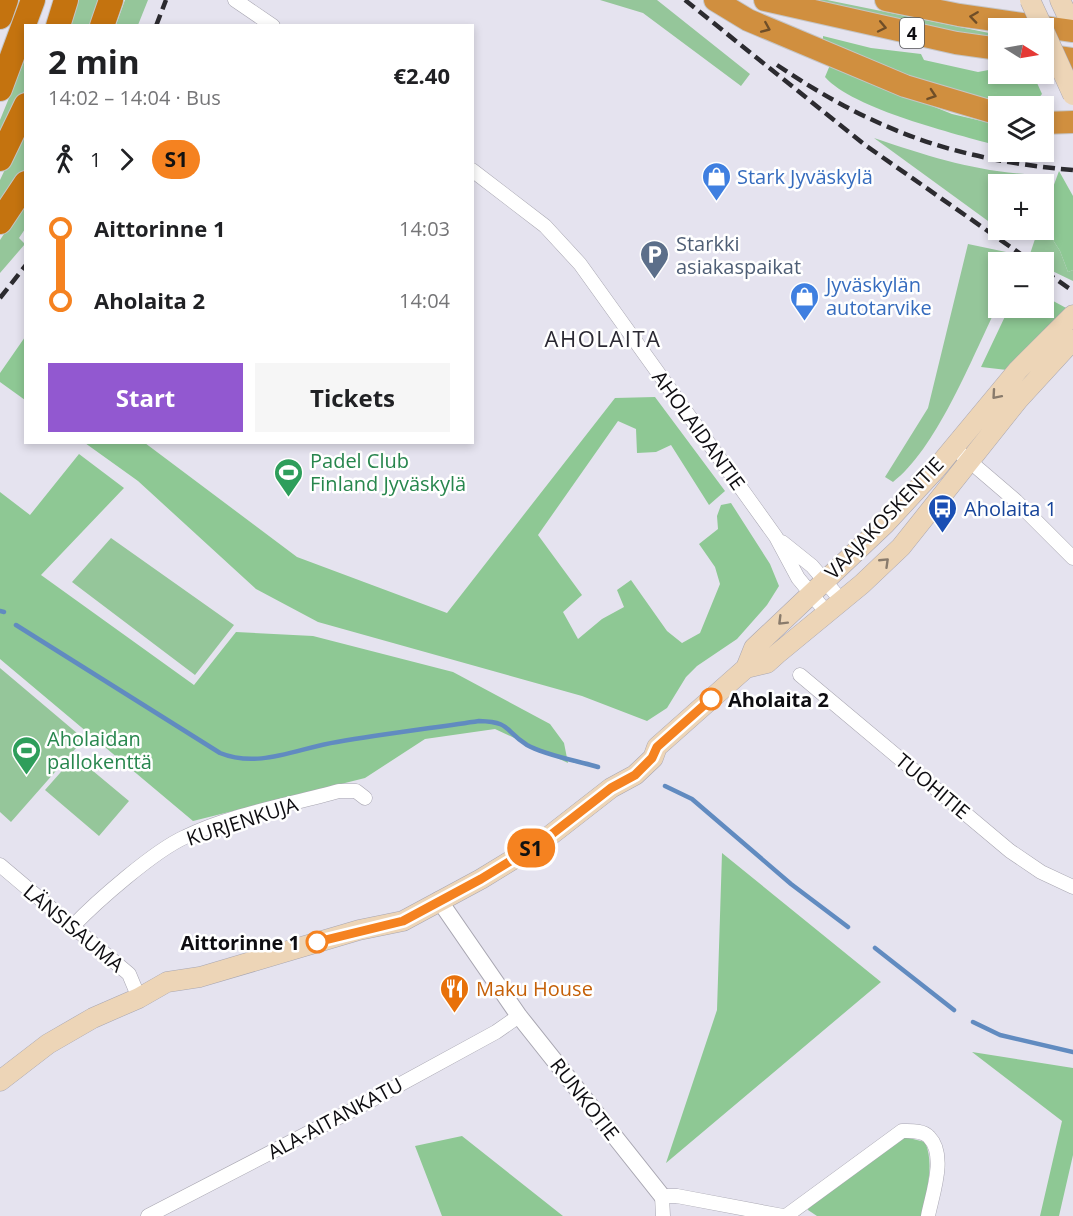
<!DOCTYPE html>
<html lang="en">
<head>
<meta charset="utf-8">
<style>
  body { margin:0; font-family:"Open Sans",sans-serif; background:#f6f6f6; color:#202124; height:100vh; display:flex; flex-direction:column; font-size:22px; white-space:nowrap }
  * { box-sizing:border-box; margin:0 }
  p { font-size:20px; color:#757577 }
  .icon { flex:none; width:33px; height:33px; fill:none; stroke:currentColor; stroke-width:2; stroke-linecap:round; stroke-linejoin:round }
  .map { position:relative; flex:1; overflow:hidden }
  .panel { position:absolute; left:24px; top:24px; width:450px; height:420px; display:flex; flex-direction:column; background:#fff; border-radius:0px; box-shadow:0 3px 9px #0003 }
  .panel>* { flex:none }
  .badge { padding:0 12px; border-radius:20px; font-size:21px; line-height:39px }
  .needle { width:39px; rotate:101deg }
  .buttons { position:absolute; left:988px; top:18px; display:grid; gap:12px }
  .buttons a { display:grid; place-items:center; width:66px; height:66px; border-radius:0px; background:#fff; box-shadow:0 3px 9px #0003; font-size:30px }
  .map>.badge { position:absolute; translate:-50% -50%; box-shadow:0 0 0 3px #fff }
  .legs { display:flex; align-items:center; gap:9px; height:66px; padding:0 24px; font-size:20px }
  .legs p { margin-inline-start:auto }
  .overview { display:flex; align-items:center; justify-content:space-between; height:102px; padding:0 24px }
  h1 { font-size:33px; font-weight:700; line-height:45px }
  .cta { display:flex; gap:12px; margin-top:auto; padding:12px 24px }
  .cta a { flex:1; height:69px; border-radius:0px; background:#9258d0; color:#fff; font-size:24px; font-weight:700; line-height:69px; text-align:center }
  .cta a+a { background:#f6f6f6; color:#202124 }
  ul { padding:0 24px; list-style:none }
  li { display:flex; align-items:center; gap:21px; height:72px; font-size:22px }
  li i { display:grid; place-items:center; width:9px; height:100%; margin:0 8px; background:currentColor }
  li i::after { content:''; width:15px; height:15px; margin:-8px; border:4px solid; border-radius:50%; background:#fff }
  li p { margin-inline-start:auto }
  li:first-child i { background:linear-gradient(#0000 50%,currentColor 0) }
  li:last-child i { background:linear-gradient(currentColor 50%,#0000 0) }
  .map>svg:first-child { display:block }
  .green { fill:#95c69a }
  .forest { fill:#8ec894 }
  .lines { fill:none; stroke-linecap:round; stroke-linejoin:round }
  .stream { stroke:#618bc0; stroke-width:4.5 }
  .minor-casing { stroke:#a8a6b1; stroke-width:15 }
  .tertiary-casing { stroke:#a8a6b1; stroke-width:18 }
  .secondary-casing { stroke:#a8a6b1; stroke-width:21 }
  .trunk-casing { stroke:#c5c5c6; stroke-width:24 }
  .motorway-casing { stroke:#c5c5c6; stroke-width:26 }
  .minor { stroke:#fff; stroke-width:14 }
  .tertiary { stroke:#fff; stroke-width:16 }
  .secondary { stroke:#edd5b7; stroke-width:20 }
  .trunk { stroke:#d08f3f; stroke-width:22 }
  .motorway { stroke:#c4730f; stroke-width:24 }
  .rail { stroke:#2c2b30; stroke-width:4.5; stroke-dasharray:12 6; stroke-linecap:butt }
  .secondary-bridge-casing { stroke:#a8a6b1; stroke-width:21; stroke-linecap:butt }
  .secondary-bridge { stroke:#edd5b7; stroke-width:20 }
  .oneway { stroke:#6f4e28 }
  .oneway2 { stroke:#897b6c }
  .line-1-casing { stroke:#fff; stroke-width:14 }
  .line-1 { stroke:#f58220; stroke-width:9 }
  .stop-1-dot { fill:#fff; stroke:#f58220; stroke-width:3 }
  .labels { text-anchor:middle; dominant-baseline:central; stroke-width:5; stroke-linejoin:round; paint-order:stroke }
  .shield { fill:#fff; stroke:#565658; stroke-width:1.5 }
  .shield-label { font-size:18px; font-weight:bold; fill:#0e0d11 }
  .shop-label { font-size:20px; fill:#366cbe; stroke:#fff; text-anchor:start }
  .service-label { font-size:20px; fill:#4e5e75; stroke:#fff; text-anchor:start }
  .street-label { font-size:20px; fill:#0e0d11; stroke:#fff }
  .leisure-label { font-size:20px; fill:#27864d; stroke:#fff; text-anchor:start }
  .transit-label { font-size:20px; fill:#164399; stroke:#fff; text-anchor:start }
  .stop-label { font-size:20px; font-weight:bold; fill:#0e0d11; stroke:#fff; text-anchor:start }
  .food-label { font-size:20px; fill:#c56008; stroke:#fff; text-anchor:start }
  .quarter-label { font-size:22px; letter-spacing:1.5px; fill:#2b2933; stroke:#fff }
</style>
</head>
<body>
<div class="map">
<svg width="1073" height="1216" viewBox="0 0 1073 1216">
  <rect width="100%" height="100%" fill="#e5e3ef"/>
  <path class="green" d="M 74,0 L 103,0 L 94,25 L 66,26 Z
    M 125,0 L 148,0 L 138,25 L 116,25 Z
    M 600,0 L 657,0 L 750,74 L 741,86 L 643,13 Z
    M 801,0 L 827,0 L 999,35 L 999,40 Z
    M 25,59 L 25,89 L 0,146 L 0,120 Z
    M 25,127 L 25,169 L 0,209 L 0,180 Z
    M 874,138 C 934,158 976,172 1040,175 L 1037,184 L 999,184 L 999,229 Z
    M 25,202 L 25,229 L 19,238 L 25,244 L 0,273 L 0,240 Z
    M 1044,226 L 1060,251 L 1068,272 L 1073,270 L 1073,281 L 1044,267 L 1044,262 L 1028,260 L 1038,230 L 1044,230 Z
    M 968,244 L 1020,255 L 1016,262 L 999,262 L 999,302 L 993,315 C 970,363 935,450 893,482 L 885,477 L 928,408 Z
    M 111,538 L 234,625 L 195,675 L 72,582 Z
    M 0,668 L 84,739 L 11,822 L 0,812 Z
    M 75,756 L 129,801 L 99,836 L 45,790 Z"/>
  <path class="forest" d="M 823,36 L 871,48 L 921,54 L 924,60 L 978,72 L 999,68 L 999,74 L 1033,74 L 1042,94 L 1032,106 C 966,106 885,66 823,41 Z
    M 830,65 L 952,114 L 999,125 L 999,146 C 956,134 853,109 825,77 Z
    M 1059,171 L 1073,196 L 1073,270 L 1068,272 L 1060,251 L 1044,226 L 1044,212 Z
    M 1044,296 L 1068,309 L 1007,370 L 981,367 L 1009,308 L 1044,308 Z
    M 25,337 L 25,400 L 0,382 L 0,373 Z
    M 655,397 L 725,491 L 709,505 L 671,445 L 656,452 L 637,453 L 636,429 L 618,421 L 538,535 L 582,595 L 563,612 L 578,639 L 602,619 L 624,607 L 617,590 L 631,580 L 667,631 L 682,643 L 700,633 L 720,584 L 715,567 L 699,544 L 718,529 L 717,516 L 721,505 L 731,503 L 770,564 L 779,586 L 767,605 L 737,639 L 697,666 L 686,677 L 667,708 L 647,721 L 582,696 L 318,622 L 256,589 L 138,481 L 85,443 L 145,443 L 297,557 L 447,613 L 615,398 Z
    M 79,454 L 124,488 L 41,575 L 194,685 L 236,632 L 313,636 L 453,672 L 550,724 L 564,743 L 568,763 L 495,729 L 425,739 L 365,778 L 193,821 L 0,659 L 0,492 L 30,515 Z
    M 722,853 L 881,982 L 666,1163 L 717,1010 Z
    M 972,1052 L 1073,1068 L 1073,1155 L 1059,1216 L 1040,1216 L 1062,1121 Z
    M 462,1136 L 563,1216 L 442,1216 L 415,1146 Z
    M 905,1137 L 925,1142 C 935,1165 926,1192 922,1216 L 817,1216 L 808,1210 L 809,1204 Z"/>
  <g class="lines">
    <path class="stream" d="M 0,611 L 4,612
      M 16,625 L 220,753 C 259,769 298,748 337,742 C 384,734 432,728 479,721 C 512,722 503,730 527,745 C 544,755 578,761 598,767
      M 665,786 L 692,799 L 791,884 L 848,927
      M 875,948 L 954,1010
      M 973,1022 L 1000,1035 L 1073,1052"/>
    <defs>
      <path id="minor" d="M 235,0 L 273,26
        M 472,170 L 545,226 L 580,264 L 776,537 L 798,578 L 827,613
        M 953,447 L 1016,501 L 1073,558
        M 782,542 L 812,566 L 841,600
        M 800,675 L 1010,851 L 1041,872 L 1073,887
        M 0,865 L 129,974 L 139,998
        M 73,926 C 97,901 154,851 185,837 C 232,814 289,805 339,791 L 356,791 L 365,798
        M 148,1216 L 366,1103 L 496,1032 L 519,1016
        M 663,1216 L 662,1196 L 677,1196 L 783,1216
        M 786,1216 L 902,1131 C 910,1131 923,1130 929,1137 C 947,1155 932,1195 928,1216"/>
      <path id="tertiary" d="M 439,900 L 519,1016 L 662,1196"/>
      <path id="secondary" d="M 1060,0 L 1073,28
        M 746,668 L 754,648 L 885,524 L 935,470 L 1018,370 L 1073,315
        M 0,1081 L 48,1044 L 93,1018 L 139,998 L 167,982 L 200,977 L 359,930 L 403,921 L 481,879 L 543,841 L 611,788 L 635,775 L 653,758 L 657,747 L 746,668 L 767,663 L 777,654 L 862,584 L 901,547 L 1018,400 L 1073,340"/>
      <path id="trunk" d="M 715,0 L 748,20 L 905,86 L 999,114
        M 765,0 L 956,43 L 999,49
        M 886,0 L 959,15 L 1073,31
        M 1044,55 L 1073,59
        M 1044,123 L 1073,122"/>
      <path id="motorway" d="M 0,17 L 6,0
        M 58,26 L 66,0
        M 102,26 L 111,0
        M 0,89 L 33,0
        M 0,159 L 26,105
        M 0,222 L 26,183"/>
    </defs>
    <use href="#minor" class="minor-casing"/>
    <use href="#tertiary" class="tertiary-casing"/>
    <use href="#secondary" class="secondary-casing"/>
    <use href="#trunk" class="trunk-casing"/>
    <use href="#motorway" class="motorway-casing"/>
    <use href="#minor" class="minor"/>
    <use href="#tertiary" class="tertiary"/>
    <use href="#secondary" class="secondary"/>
    <use href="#trunk" class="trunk"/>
    <use href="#motorway" class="motorway"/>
    <path class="rail" d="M 685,0 L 865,145 L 1032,262
      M 156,26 L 166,0
      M 777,65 C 875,131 955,160 1073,170
      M 1044,271 L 1073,291
      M 0,298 L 26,265"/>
    <defs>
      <path id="secondary-bridge" d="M 1030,0 L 1043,28
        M 1044,31 L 1073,95"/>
    </defs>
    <use href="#secondary-bridge" class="secondary-bridge-casing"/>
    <use href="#secondary-bridge" class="secondary-bridge"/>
  </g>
  <defs><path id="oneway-chevron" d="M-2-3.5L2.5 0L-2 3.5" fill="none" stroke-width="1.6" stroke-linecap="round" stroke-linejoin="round" transform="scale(1.5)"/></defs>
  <g class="oneway">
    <use href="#oneway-chevron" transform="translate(974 17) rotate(-172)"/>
    <use href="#oneway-chevron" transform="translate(882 27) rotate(12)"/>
    <use href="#oneway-chevron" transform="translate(766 28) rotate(23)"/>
    <use href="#oneway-chevron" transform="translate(932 95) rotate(19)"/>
  </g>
  <g class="oneway2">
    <use href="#oneway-chevron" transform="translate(996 395) rotate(131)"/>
    <use href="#oneway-chevron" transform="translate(885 562) rotate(-44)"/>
    <use href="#oneway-chevron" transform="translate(782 621) rotate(135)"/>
  </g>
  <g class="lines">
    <defs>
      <path id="line-1" d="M 317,942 L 403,921 L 481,879 L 543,841 L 611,788 L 635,775 L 652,758 L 657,747 L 711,699"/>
    </defs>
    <use href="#line-1" class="line-1-casing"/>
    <use href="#line-1" class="line-1"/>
  </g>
  <defs>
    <symbol id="shop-pin" viewBox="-11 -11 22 30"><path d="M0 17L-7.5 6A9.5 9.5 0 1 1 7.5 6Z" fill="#3f7fe0" stroke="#fff"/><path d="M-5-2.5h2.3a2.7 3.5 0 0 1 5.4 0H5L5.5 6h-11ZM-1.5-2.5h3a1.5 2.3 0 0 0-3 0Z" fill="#fff"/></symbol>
    <symbol id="parking-pin" viewBox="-11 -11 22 30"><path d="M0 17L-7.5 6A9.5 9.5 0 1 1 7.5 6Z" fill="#5c6f8a" stroke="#fff"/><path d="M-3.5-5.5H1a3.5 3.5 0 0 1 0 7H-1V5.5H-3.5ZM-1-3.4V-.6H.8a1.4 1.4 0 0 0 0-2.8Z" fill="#fff"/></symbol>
    <symbol id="stadium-pin" viewBox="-11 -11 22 30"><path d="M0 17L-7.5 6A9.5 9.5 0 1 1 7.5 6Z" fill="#2e9e5b" stroke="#fff"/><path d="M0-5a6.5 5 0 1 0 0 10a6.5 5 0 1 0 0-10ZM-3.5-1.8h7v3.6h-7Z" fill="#fff"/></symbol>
    <symbol id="bus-pin" viewBox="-11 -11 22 30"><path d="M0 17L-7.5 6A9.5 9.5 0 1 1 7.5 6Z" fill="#1a4fb4" stroke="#fff"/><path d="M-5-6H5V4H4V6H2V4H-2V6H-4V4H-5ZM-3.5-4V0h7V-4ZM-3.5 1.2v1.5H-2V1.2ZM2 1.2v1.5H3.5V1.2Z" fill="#fff"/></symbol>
    <symbol id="restaurant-pin" viewBox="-11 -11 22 30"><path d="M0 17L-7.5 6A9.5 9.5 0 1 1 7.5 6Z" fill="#e8710a" stroke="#fff"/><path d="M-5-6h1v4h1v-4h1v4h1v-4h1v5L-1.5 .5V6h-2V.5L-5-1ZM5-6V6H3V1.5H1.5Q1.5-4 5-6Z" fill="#fff"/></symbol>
  </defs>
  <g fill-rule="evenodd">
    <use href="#shop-pin" x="700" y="160" width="33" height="45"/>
    <use href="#parking-pin" x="638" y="238" width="33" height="45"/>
    <use href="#shop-pin" x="788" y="280" width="33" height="45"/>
    <use href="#stadium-pin" x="272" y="456" width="33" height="45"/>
    <use href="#bus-pin" x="926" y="492" width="33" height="45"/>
    <use href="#stadium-pin" x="10" y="734" width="33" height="45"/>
    <use href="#restaurant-pin" x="438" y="972" width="33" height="45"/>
  </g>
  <g class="stop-1-dot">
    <circle cx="711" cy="699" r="10"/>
    <circle cx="317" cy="942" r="10"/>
  </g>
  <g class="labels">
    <rect class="shield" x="900" y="18" width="24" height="30" rx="4.5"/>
    <g class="shield-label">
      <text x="912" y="33">4</text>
    </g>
    <g class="shop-label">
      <text x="737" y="176">Stark Jyväskylä</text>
      <text x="826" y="284">Jyväskylän<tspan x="826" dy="23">autotarvike</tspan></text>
    </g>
    <g class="service-label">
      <text x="676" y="243">Starkki<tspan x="676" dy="23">asiakaspaikat</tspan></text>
    </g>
    <g class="street-label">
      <text transform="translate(699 430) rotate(54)">AHOLAIDANTIE</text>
      <text transform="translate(884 518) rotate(-46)">VAAJAKOSKENTIE</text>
      <text transform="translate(933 786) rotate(40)">TUOHITIE</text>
      <text transform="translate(242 821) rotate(-18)">KURJENKUJA</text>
      <text transform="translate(74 928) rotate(40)">LÄNSISAUMA</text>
      <text transform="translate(585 1099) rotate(52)">RUNKOTIE</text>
      <text transform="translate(335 1118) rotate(-28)">ALA-AITANKATU</text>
    </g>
    <g class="leisure-label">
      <text x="310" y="460">Padel Club<tspan x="310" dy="23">Finland Jyväskylä</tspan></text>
      <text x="47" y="738">Aholaidan<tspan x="47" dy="23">pallokenttä</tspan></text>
    </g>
    <g class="transit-label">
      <text x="964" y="508">Aholaita 1</text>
    </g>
    <g class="stop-label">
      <text x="728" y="699">Aholaita 2</text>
      <text x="300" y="942" text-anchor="end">Aittorinne 1</text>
    </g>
    <g class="food-label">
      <text x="476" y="988">Maku House</text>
    </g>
    <g class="quarter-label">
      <text x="603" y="338">AHOLAITA</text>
    </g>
  </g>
</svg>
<div class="buttons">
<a><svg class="needle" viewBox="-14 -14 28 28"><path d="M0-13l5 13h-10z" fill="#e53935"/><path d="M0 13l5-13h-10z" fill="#757577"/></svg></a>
<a><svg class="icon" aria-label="layers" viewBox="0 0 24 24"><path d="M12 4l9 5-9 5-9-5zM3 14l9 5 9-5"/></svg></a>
<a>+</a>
<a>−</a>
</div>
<b class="badge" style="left:531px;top:848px;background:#f58220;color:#111">S1</b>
<section class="panel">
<div class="overview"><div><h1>2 min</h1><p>14:02 – 14:04 · Bus</p></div><b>€2.40</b></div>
<div class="legs"><svg class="icon" aria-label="walk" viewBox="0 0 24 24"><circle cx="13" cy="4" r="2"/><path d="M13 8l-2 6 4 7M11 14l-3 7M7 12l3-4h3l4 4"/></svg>1<svg class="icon" aria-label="forward" viewBox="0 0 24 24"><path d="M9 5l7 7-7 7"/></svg><b class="badge" style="background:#f58220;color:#111">S1</b></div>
<ul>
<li><i style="color:#f58220"></i><b>Aittorinne 1</b><p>14:03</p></li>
<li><i style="color:#f58220"></i><b>Aholaita 2</b><p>14:04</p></li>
</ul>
<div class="cta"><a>Start</a><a>Tickets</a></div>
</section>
</div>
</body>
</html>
